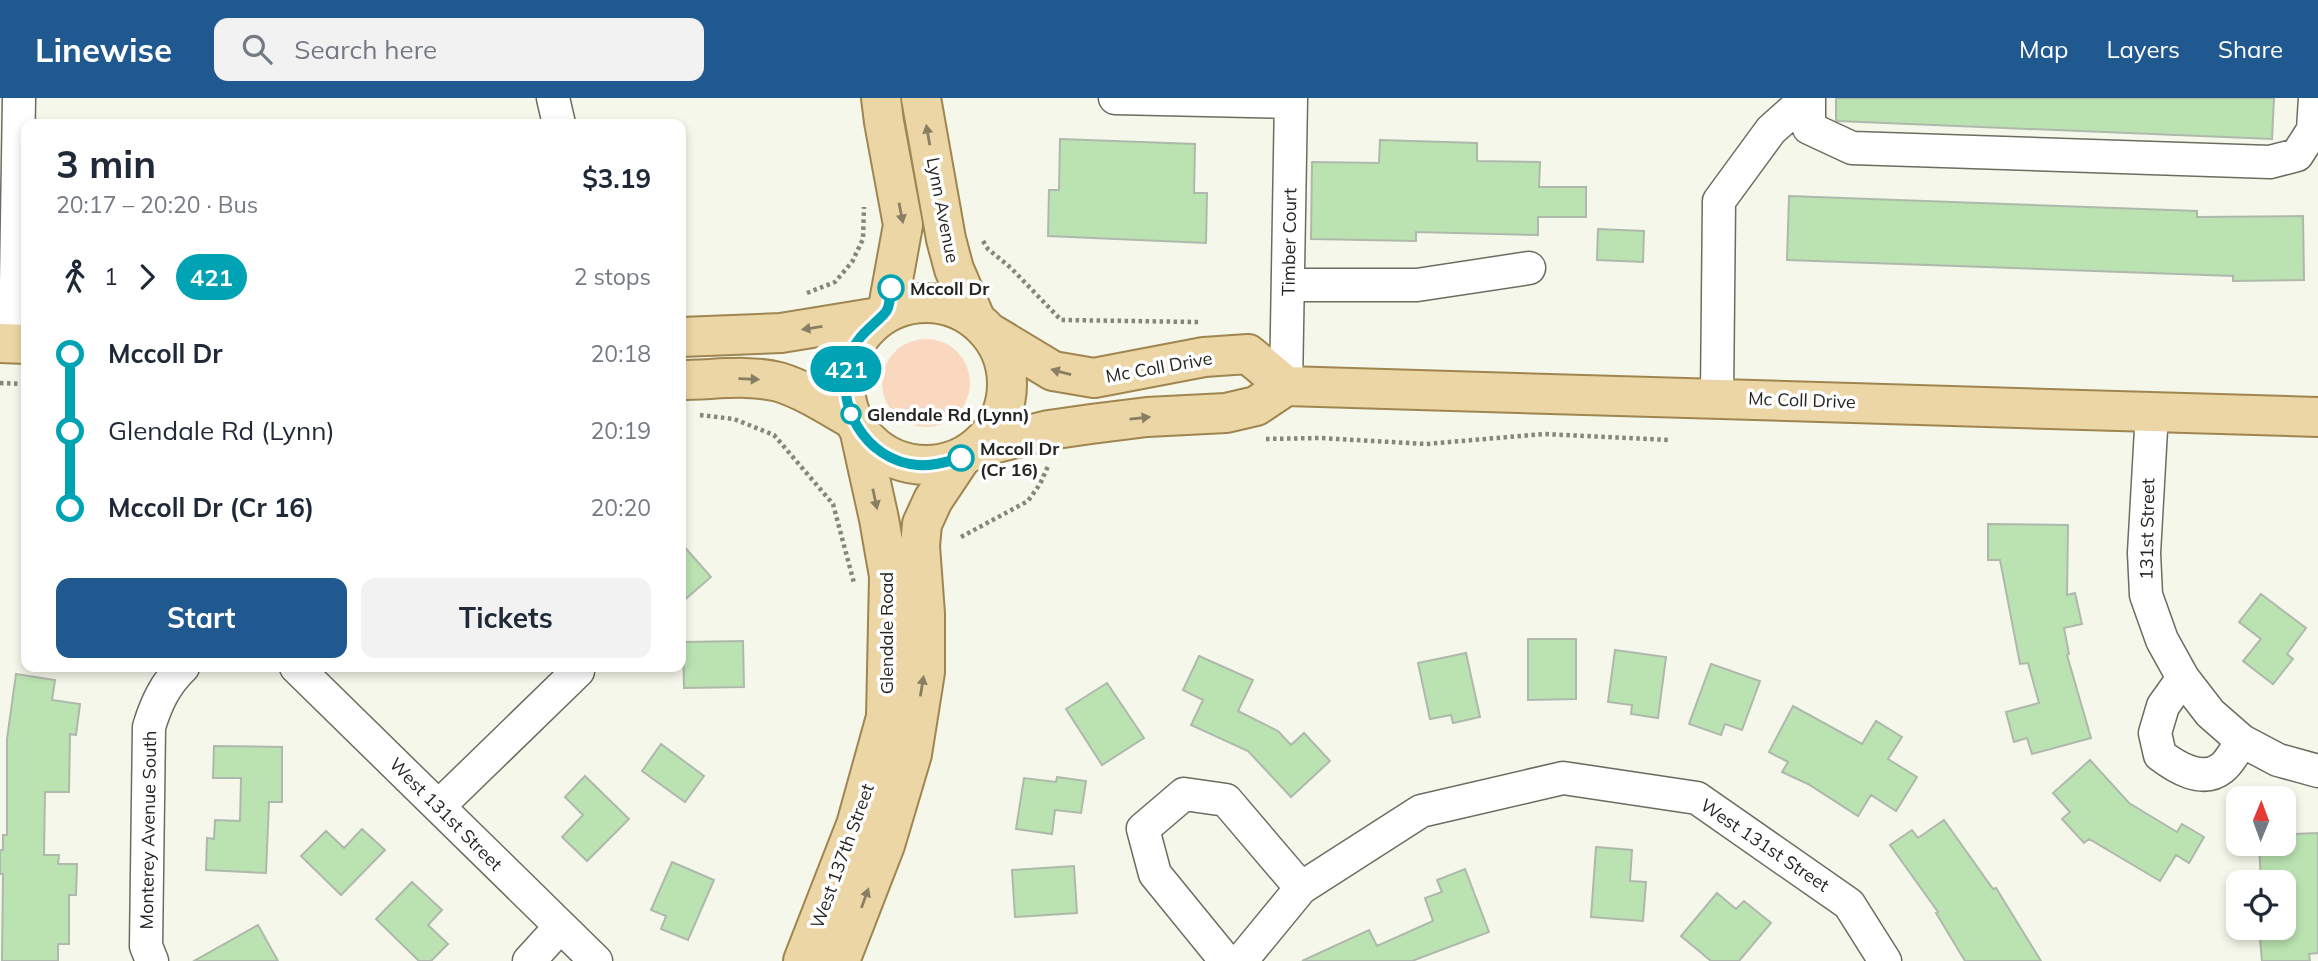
<!DOCTYPE html>
<html lang="en">
<head>
<meta charset="utf-8">
<style>
  body { margin:0; font-family:Mulish,sans-serif; background:#f2f2f3; color:#1f2937; height:100vh; display:flex; flex-direction:column; font-size:26px; white-space:nowrap }
  * { box-sizing:border-box; margin:0 }
  p { font-size:23px; color:#747a83 }
  .icon { flex:none; width:38px; height:38px; fill:none; stroke:currentColor; stroke-width:2; stroke-linecap:round; stroke-linejoin:round }
  .map { position:relative; flex:1; overflow:hidden }
  .details { position:absolute; left:21px; top:21px; width:665px; height:553px; display:flex; flex-direction:column; background:#fff; border-radius:14px; box-shadow:0 4px 10px #0003 }
  .details>* { flex:none }
  .badge { padding:0 14px; border-radius:23px; font-size:24px; line-height:46px }
  .needle { width:46px; rotate:1deg }
  .tools { position:absolute; left:2226px; top:688px; display:grid; gap:14px }
  .tools a { display:grid; place-items:center; width:70px; height:70px; border-radius:14px; background:#fff; box-shadow:0 4px 10px #0003; font-size:35px }
  .map>.badge { position:absolute; translate:-50% -50%; box-shadow:0 0 0 4px #fff }
  .legs { display:flex; align-items:center; gap:10px; height:77px; padding:0 35px; font-size:23px }
  .legs p { margin-inline-start:auto }
  .head { display:flex; align-items:center; justify-content:space-between; height:119px; padding:0 35px }
  h1 { font-size:38px; font-weight:700; line-height:52px }
  .primary-button { display:flex; gap:14px; margin-top:auto; padding:14px 35px }
  .primary-button a { flex:1; height:80px; border-radius:14px; background:#205890; color:#fff; font-size:28px; font-weight:700; line-height:80px; text-align:center }
  .primary-button a+a { background:#f2f2f3; color:#1f2937 }
  ul { padding:0 35px; list-style:none }
  li { display:flex; align-items:center; gap:24px; height:77px; font-size:26px }
  li i { display:grid; place-items:center; width:10px; height:100%; margin:0 9px; background:currentColor }
  li i::after { content:''; width:18px; height:18px; margin:-9px; border:5px solid; border-radius:50%; background:#fff }
  li p { margin-inline-start:auto }
  li:first-child i { background:linear-gradient(#0000 50%,currentColor 0) }
  li:last-child i { background:linear-gradient(currentColor 50%,#0000 0) }
  header { display:flex; align-items:center; gap:42px; box-sizing:border-box; height:98px; padding:0 35px; background:#205890; color:#fff }
  header strong { font-size:33px }
  nav { display:flex; gap:38px; margin-inline-start:auto; font-size:24px }
  .search { width:490px; height:63px; background:#f2f2f3; display:flex; align-items:center; gap:18px; box-sizing:border-box; padding:0 24px; border-radius:14px; color:#747a83; font-size:26px }
  .map>svg:first-child { display:block }
  .green { fill:#fad8c0 }
  .building { fill:#bae3b1; stroke:#afb8ad; stroke-width:2 }
  .lines { fill:none; stroke-linecap:round; stroke-linejoin:round }
  .minor-casing { stroke:#6b6d61; stroke-width:35 }
  .major-casing { stroke:#9f8650; stroke-width:42 }
  .path { stroke:#85867e; stroke-width:4.5; stroke-dasharray:3.5 3.5; stroke-linecap:butt }
  .minor { stroke:#fff; stroke-width:32 }
  .major { stroke:#ecd6a5; stroke-width:38 }
  .oneway { fill:#887e63 }
  .line-1-casing { stroke:#fff; stroke-width:16 }
  .line-1 { stroke:#00a3b4; stroke-width:10 }
  .stop-1-dot { fill:#fff; stroke:#00a3b4; stroke-width:3.5 }
  .labels { text-anchor:middle; dominant-baseline:central; stroke-width:7; stroke-linejoin:round; paint-order:stroke }
  .street-label { font-size:18px; fill:#252621; stroke:#fff }
  .stop-label { font-size:18px; font-weight:bold; fill:#252621; stroke:#fff; text-anchor:start }
</style>
</head>
<body>
<header>
<strong>Linewise</strong>
<div class="search"><svg class="icon" aria-label="search" viewBox="0 0 24 24"><circle cx="10" cy="10" r="6"/><path d="M15 15l6 6"/></svg>Search here</div>
<nav><a>Map</a><a>Layers</a><a>Share</a></nav>
</header>
<div class="map">
<svg width="2318" height="863" viewBox="0 0 2318 863">
  <rect width="100%" height="100%" fill="#f5f7ea"/>
  <path class="green" d="M882 285a44 44 0 1 1 88 0a44 44 0 1 1-88 0Z"/>
  <path class="building" d="M 1836,0 L 2274,0 L 2272,41 L 1838,23 L 1836,22 Z
    M 1060,41 L 1195,46 L 1194,95 L 1207,95 L 1206,145 L 1048,138 L 1049,92 L 1059,92 Z
    M 1380,42 L 1477,45 L 1477,63 L 1540,64 L 1539,89 L 1586,89 L 1586,119 L 1538,119 L 1538,137 L 1416,134 L 1416,143 L 1311,141 L 1312,64 L 1379,65 Z
    M 1789,98 L 2197,113 L 2197,119 L 2303,118 L 2304,182 L 2233,183 L 2233,178 L 1787,162 Z
    M 1598,131 L 1644,133 L 1643,164 L 1597,162 Z
    M 1988,426 L 2068,427 L 2067,497 L 2075,495 L 2082,526 L 2064,530 L 2069,556 L 2067,557 L 2091,640 L 2032,656 L 2027,640 L 2014,644 L 2006,614 L 2039,605 L 2028,565 L 2020,566 L 2000,462 L 1988,462 Z
    M 681,445 L 711,479 L 681,505 Z
    M 2261,496 L 2306,530 L 2287,556 L 2293,561 L 2273,586 L 2243,563 L 2261,541 L 2239,524 Z
    M 1528,541 L 1576,541 L 1576,601 L 1528,602 Z
    M 743,543 L 744,589 L 684,590 L 683,544 Z
    M 1615,552 L 1666,559 L 1658,620 L 1631,616 L 1632,607 L 1608,604 Z
    M 1466,555 L 1480,619 L 1453,625 L 1451,617 L 1430,621 L 1418,565 Z
    M 1199,558 L 1253,582 L 1238,613 L 1278,633 L 1291,647 L 1304,635 L 1330,663 L 1291,699 L 1248,653 L 1191,627 L 1203,602 L 1183,592 Z
    M 1711,566 L 1760,583 L 1742,632 L 1725,626 L 1721,637 L 1689,626 Z
    M 16,576 L 55,582 L 52,602 L 80,606 L 76,637 L 70,636 L 69,694 L 45,694 L 44,757 L 59,757 L 58,766 L 77,766 L 76,797 L 69,797 L 69,846 L 58,846 L 58,863 L 2,863 L 3,776 L 0,776 L 0,752 L 3,752 L 3,737 L 7,737 L 7,641 Z
    M 1107,585 L 1144,640 L 1102,667 L 1066,611 Z
    M 1793,608 L 1862,646 L 1876,623 L 1902,639 L 1888,661 L 1917,679 L 1896,713 L 1871,697 L 1858,718 L 1808,686 L 1782,674 L 1788,664 L 1769,654 Z
    M 661,646 L 704,678 L 685,704 L 642,673 Z
    M 214,648 L 282,649 L 282,704 L 269,704 L 266,775 L 206,772 L 207,740 L 214,741 L 215,722 L 240,723 L 241,680 L 213,680 Z
    M 2090,662 L 2129,705 L 2177,734 L 2182,726 L 2204,739 L 2189,765 L 2176,757 L 2160,783 L 2089,741 L 2084,745 L 2062,721 L 2070,714 L 2053,695 Z
    M 585,678 L 629,721 L 587,763 L 562,739 L 583,717 L 565,699 Z
    M 1057,679 L 1086,683 L 1081,715 L 1055,712 L 1052,736 L 1016,731 L 1024,680 L 1056,684 Z
    M 1944,722 L 1993,791 L 1996,790 L 2041,863 L 1965,863 L 1936,815 L 1938,814 L 1890,747 L 1912,732 L 1918,740 Z
    M 362,731 L 385,752 L 341,797 L 301,758 L 326,733 L 344,750 Z
    M 2318,735 L 2318,855 L 2309,856 L 2310,863 L 2262,863 L 2259,830 L 2284,830 L 2284,784 L 2261,784 L 2259,746 L 2294,745 L 2294,736 Z
    M 1596,749 L 1632,752 L 1630,783 L 1646,784 L 1643,823 L 1591,819 Z
    M 672,764 L 714,782 L 688,842 L 661,831 L 666,818 L 651,812 Z
    M 1074,768 L 1077,815 L 1015,819 L 1012,772 Z
    M 1465,771 L 1489,834 L 1412,863 L 1302,863 L 1369,832 L 1377,848 L 1433,823 L 1425,800 L 1442,794 L 1437,782 Z
    M 412,784 L 442,812 L 428,827 L 448,846 L 431,863 L 419,863 L 376,821 Z
    M 1717,795 L 1736,811 L 1744,803 L 1771,825 L 1739,863 L 1711,863 L 1681,838 Z
    M 258,827 L 278,863 L 194,863 Z"/>
  <g class="lines">
    <defs>
      <path id="minor" d="M 553,0 L 559,26
        M 1115,0 L 1291,4
        M 1809,0 L 1809,30 L 1852,50 L 2270,64 L 2297,57 L 2313,32 L 2315,0
        M 1288,187 L 1417,187 L 1529,170
        M 15,246 L 19,0
        M 1286,288 L 1291,0
        M 1717,299 L 1719,103 L 1771,32 L 1807,0
        M 2152,314 L 2144,455 L 2146,497 L 2162,542 L 2183,580 L 2210,615 L 2242,643 L 2278,662 L 2318,673
        M 296,569 L 596,863
        M 2183,580 L 2163,608 L 2155,635 L 2160,657 C 2176,669 2202,686 2222,670 C 2230,664 2236,651 2242,643
        M 439,708 L 578,573
        M 152,863 L 146,848 L 149,629 C 156,606 165,586 183,569
        M 529,863 L 560,829
        M 1226,863 L 1155,776 L 1143,731 L 1184,696 L 1226,702 L 1301,790
        M 1241,863 L 1301,790 L 1421,713 L 1563,680 L 1697,700 L 1849,806 L 1885,863"/>
      <path id="major" d="M 881,0 L 884,24 L 903,127 L 887,215
        M 921,0 L 946,141 L 954,171 L 975,220
        M845 286a81 81 0 1 1 162 0a81 81 0 1 1-162 0Z
        M 990,235 L 1053,273 L 1094,280 L 1204,259 L 1248,256 L 1286,288
        M 681,239 L 781,235 L 879,219
        M 0,245 L 26,246
        M 681,282 C 713,282 747,276 779,284 C 805,292 829,308 852,321
        M 976,350 L 1049,332 L 1091,326 L 1147,319 L 1226,315 L 1256,308 L 1286,288 L 2318,319
        M 803,863 L 856,727 L 886,619 L 889,478 L 879,421 L 860,335
        M 840,863 L 885,747 L 912,656 L 925,574 L 925,516 L 920,448 L 922,426 L 933,402 L 961,360"/>
    </defs>
    <use href="#minor" class="minor-casing"/>
    <use href="#major" class="major-casing"/>
    <path class="path" d="M 983,143 L 988,151 L 1011,170 L 1061,222 L 1199,224
      M 807,195 L 835,184 L 852,164 L 863,141 L 864,109
      M 0,285 L 26,286
      M 700,317 L 734,321 L 774,337 L 833,406 L 854,485
      M 1266,341 L 1320,340 L 1426,346 L 1544,336 L 1670,342
      M 961,439 L 1028,403 L 1040,386 L 1049,366"/>
    <use href="#minor" class="minor"/>
    <use href="#major" class="major"/>
  </g>
  <defs><path id="oneway-solid" d="M-6-.8H1V-3.2L6.5 0L1 3.2V.8H-6Z" transform="scale(1.75)"/></defs>
  <g class="oneway">
    <use href="#oneway-solid" transform="translate(928 37) rotate(-100)"/>
    <use href="#oneway-solid" transform="translate(901 115) rotate(79)"/>
    <use href="#oneway-solid" transform="translate(812 230) rotate(171)"/>
    <use href="#oneway-solid" transform="translate(1061 274) rotate(-165)"/>
    <use href="#oneway-solid" transform="translate(749 281) rotate(2)"/>
    <use href="#oneway-solid" transform="translate(1140 320) rotate(-6)"/>
    <use href="#oneway-solid" transform="translate(875 401) rotate(78)"/>
    <use href="#oneway-solid" transform="translate(922 588) rotate(-81)"/>
    <use href="#oneway-solid" transform="translate(865 800) rotate(-70)"/>
  </g>
  <g class="lines">
    <defs>
      <path id="line-1" d="M 891,190 C 890,197 890,210 885,215 C 872,229 858,237 850,256 C 832,305 865,363 918,367 C 933,368 946,364 961,360"/>
    </defs>
    <use href="#line-1" class="line-1-casing"/>
    <use href="#line-1" class="line-1"/>
  </g>
  <g class="stop-1-dot">
    <circle cx="891" cy="190" r="12"/>
    <circle cx="851" cy="316" r="9"/>
    <circle cx="961" cy="360" r="12"/>
  </g>
  <g class="labels">
    <g class="street-label">
      <text transform="translate(943 112) rotate(79)">Lynn Avenue</text>
      <text transform="translate(1289 144) rotate(-89)">Timber Court</text>
      <text transform="translate(1159 269) rotate(-10)">Mc Coll Drive</text>
      <text transform="translate(1802 302) rotate(2)">Mc Coll Drive</text>
      <text transform="translate(2147 431) rotate(-89)">131st Street</text>
      <text transform="translate(886 535) rotate(-90)">Glendale Road</text>
      <text transform="translate(446 716) rotate(45)">West 131st Street</text>
      <text transform="translate(148 732) rotate(-89)">Monterey Avenue South</text>
      <text transform="translate(1765 747) rotate(34)">West 131st Street</text>
      <text transform="translate(842 758) rotate(-70)">West 137th Street</text>
    </g>
    <g class="stop-label">
      <text x="910" y="190">Mccoll Dr</text>
      <text x="867" y="316">Glendale Rd (Lynn)</text>
      <text x="980" y="350">Mccoll Dr<tspan x="980" dy="21">(Cr 16)</tspan></text>
    </g>
  </g>
</svg>
<div class="tools">
<a><svg class="needle" viewBox="-14 -14 28 28"><path d="M0-13l5 13h-10z" fill="#e53935"/><path d="M0 13l5-13h-10z" fill="#747a83"/></svg></a>
<a><svg class="icon" aria-label="locate" viewBox="0 0 24 24"><circle cx="12" cy="12" r="6"/><path d="M12 2v4M12 18v4M2 12h4M18 12h4"/></svg></a>
</div>
<b class="badge" style="left:846px;top:271px;background:#00a3b4;color:#fff">421</b>
<section class="details">
<div class="head"><div><h1>3 min</h1><p>20:17 – 20:20 · Bus</p></div><b>$3.19</b></div>
<div class="legs"><svg class="icon" aria-label="walk" viewBox="0 0 24 24"><circle cx="13" cy="4" r="2"/><path d="M13 8l-2 6 4 7M11 14l-3 7M7 12l3-4h3l4 4"/></svg>1<svg class="icon" aria-label="forward" viewBox="0 0 24 24"><path d="M9 5l7 7-7 7"/></svg><b class="badge" style="background:#00a3b4;color:#fff">421</b><p>2 stops</p></div>
<ul>
<li><i style="color:#00a3b4"></i><b>Mccoll Dr</b><p>20:18</p></li>
<li><i style="color:#00a3b4"></i><span>Glendale Rd (Lynn)</span><p>20:19</p></li>
<li><i style="color:#00a3b4"></i><b>Mccoll Dr (Cr 16)</b><p>20:20</p></li>
</ul>
<div class="primary-button"><a>Start</a><a>Tickets</a></div>
</section>
</div>
</body>
</html>
